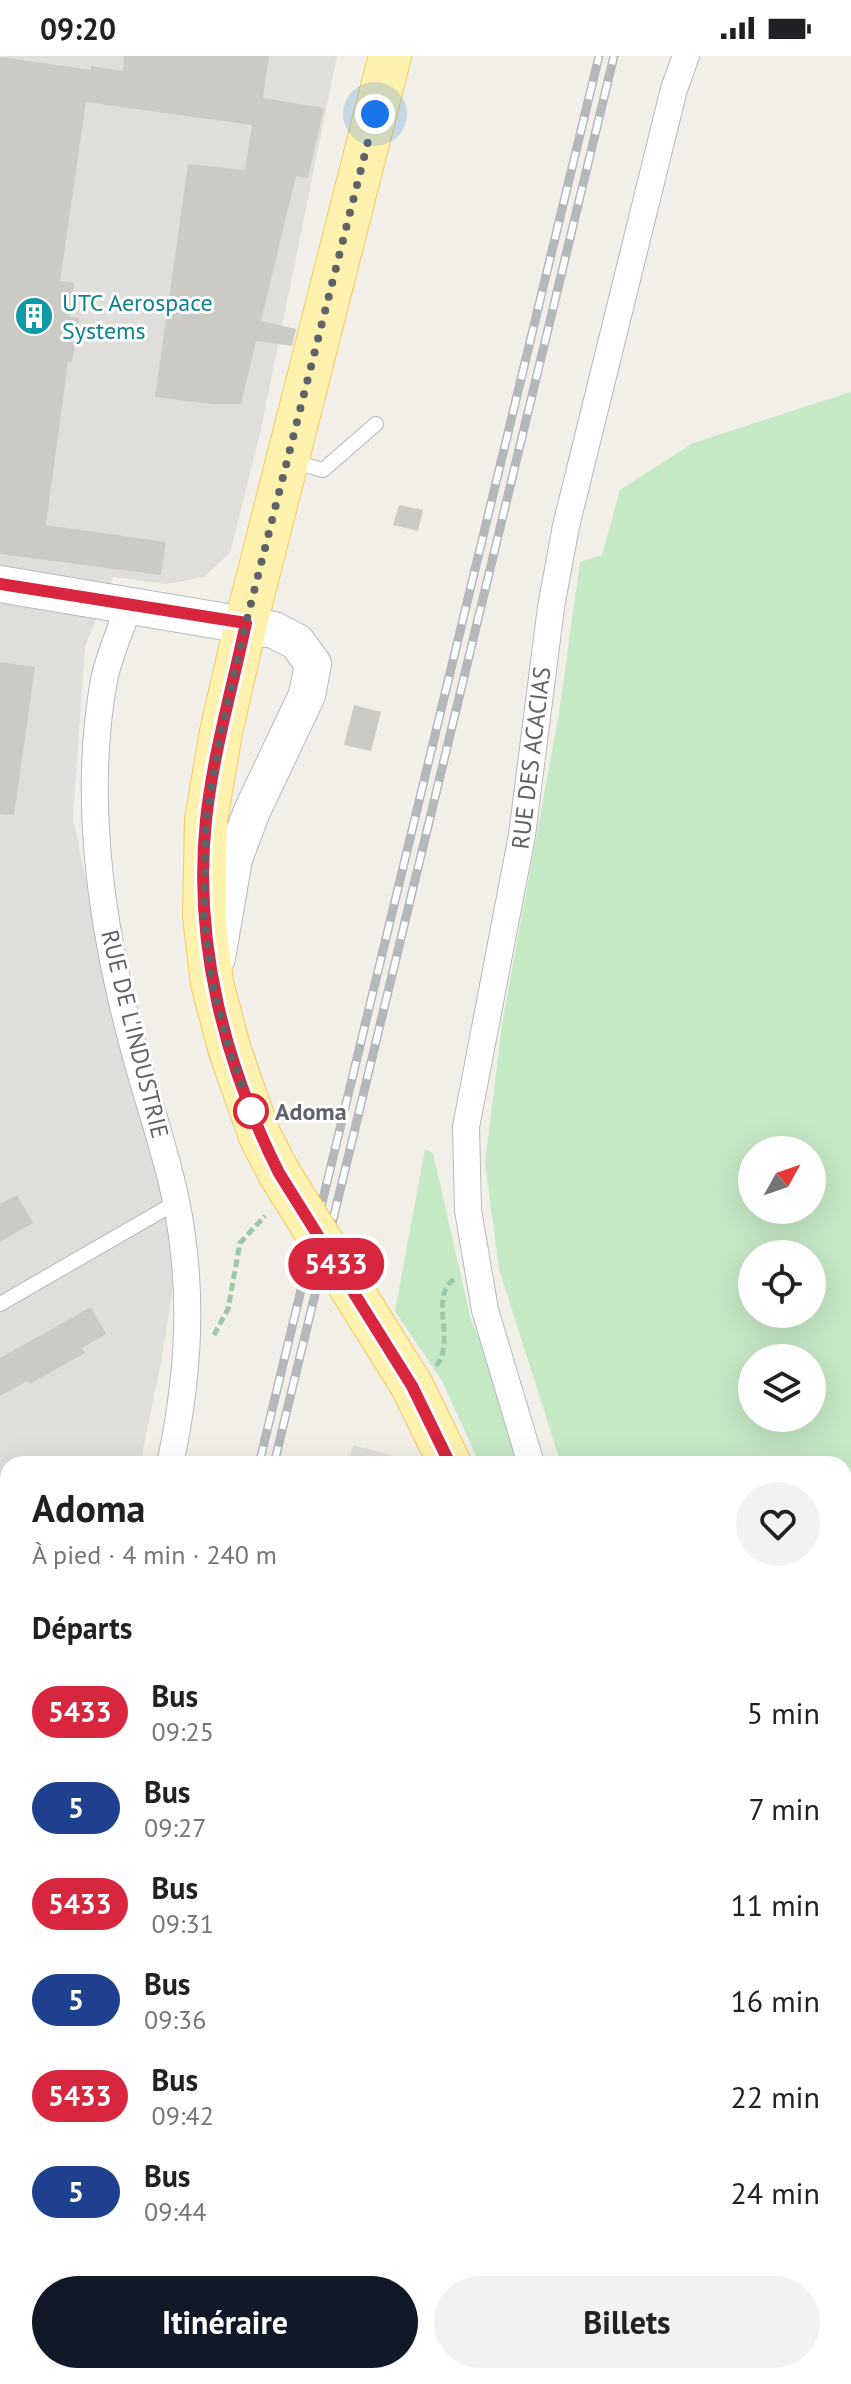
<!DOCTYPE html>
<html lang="fr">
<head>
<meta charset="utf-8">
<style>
  body { margin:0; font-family:"PT Sans",sans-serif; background:#f2f2f2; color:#202124; height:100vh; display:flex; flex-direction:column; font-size:30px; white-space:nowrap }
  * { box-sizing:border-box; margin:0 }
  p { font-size:26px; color:#757577 }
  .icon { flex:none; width:44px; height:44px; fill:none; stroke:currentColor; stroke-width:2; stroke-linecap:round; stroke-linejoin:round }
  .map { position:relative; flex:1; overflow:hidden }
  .drawer { position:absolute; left:0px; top:1400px; width:852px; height:928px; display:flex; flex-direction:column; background:#fff; border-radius:24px 24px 0 0; box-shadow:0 8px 32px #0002 }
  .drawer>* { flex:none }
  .badge { padding:0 16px; border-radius:26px; font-size:28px; line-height:52px }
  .needle { width:52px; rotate:50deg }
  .fabs { position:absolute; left:738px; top:1080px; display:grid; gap:16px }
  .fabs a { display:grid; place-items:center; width:88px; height:88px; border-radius:50%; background:#fff; box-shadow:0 8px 32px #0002; font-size:40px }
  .you { position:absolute; width:40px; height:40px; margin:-20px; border:6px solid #fff; border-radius:50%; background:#1a73e8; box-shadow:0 0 0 12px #1a73e833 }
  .map>.badge { position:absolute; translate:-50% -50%; box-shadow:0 0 0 4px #fff }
  h2 { padding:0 32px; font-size:30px; line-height:72px }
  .round { display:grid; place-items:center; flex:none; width:84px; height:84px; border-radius:42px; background:#f2f2f2 }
  .summary { display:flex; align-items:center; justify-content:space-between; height:136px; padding:0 32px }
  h1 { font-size:38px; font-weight:800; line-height:60px }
  .cta { display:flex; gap:16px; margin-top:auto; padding:16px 32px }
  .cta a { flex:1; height:92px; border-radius:48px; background:#111827; color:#fff; font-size:32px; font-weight:800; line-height:92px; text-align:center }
  .cta a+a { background:#f2f2f2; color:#202124 }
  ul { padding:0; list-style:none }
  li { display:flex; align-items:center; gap:24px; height:96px; padding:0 32px }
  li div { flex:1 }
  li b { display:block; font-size:30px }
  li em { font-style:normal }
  li .badge { min-width:88px; font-weight:700; text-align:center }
  .status { display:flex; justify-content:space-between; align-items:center; height:56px; padding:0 40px; background:#fff; direction:ltr }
  .status svg { height:22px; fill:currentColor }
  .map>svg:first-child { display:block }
  .industrial { fill:#e0deda }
  .green { fill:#c5e8c5; fill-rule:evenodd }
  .building { fill:#cccac5 }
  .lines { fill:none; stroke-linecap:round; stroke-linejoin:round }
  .service-casing { stroke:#b5b8bc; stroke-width:16 }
  .minor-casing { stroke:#b5b8bc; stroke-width:28 }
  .secondary-casing { stroke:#b6babf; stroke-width:38 }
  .primary-casing { stroke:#f2c960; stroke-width:44 }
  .path { stroke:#9cc7a9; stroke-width:5; stroke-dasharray:8 4; stroke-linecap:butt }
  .service { stroke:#fff; stroke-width:14 }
  .minor { stroke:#fff; stroke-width:26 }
  .secondary { stroke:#fff; stroke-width:36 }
  .primary { stroke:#fff2af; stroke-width:42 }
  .rail-casing { stroke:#b6b7b8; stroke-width:9 }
  .rail { stroke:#fff; stroke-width:6; stroke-dasharray:18; stroke-linecap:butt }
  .primary-bridge-casing { stroke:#f2c960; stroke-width:44; stroke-linecap:butt }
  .primary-bridge { stroke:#fff2af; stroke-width:42 }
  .line-casing { stroke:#fff; stroke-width:18 }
  .line { stroke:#d7263d; stroke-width:12 }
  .walk { stroke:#5f6368; stroke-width:8; stroke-dasharray:0 14.4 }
  .stop-dot { fill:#fff; stroke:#d7263d; stroke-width:4 }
  .labels { text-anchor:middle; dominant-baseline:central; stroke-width:6; stroke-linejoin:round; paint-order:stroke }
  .culture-label { font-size:24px; fill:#0d838f; stroke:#fff; text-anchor:start }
  .street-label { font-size:24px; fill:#5f6368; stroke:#fff }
  .stop-label { font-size:24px; font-weight:bold; fill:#5f6368; stroke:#fff; text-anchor:start }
</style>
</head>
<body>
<div class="status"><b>09:20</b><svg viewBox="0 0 49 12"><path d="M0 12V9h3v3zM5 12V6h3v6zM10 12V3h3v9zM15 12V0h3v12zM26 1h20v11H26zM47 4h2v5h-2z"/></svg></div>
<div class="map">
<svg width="851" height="2328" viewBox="0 0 851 2328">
  <rect width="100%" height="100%" fill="#f1efe8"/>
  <path class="industrial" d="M 0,0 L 337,0 L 260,378 L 230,497 L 204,521 L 167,528 L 113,521 L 85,591 L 73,761 L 112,956 L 163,1144 L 174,1225 L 162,1302 L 140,1408 L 8,1408 L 8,1989 L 0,2022 Z
    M 353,1389 L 422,1408 L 348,1408 Z
    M 116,2320 L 548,2320 L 550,2328 L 114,2328 Z"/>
  <path class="green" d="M 851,336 L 851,1978 L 844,1977 L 844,1408 L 561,1408 L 499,1213 L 485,1107 L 502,968 L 559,657 L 580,506 L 602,499 L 620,434 L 693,387 ZM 812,1094 L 812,1154 L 752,1154 L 752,1094 ZM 812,1198 L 812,1258 L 752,1258 L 752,1198 ZM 752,1302 L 812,1302 L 812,1362 L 752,1362 Z
    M 425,1093 L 433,1097 L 471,1264 L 495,1320 L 522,1408 L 480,1408 L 442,1325 L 395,1255 Z
    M 851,2320 L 851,2328 L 790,2328 L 789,2322 Z"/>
  <path class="building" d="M 124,0 L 269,0 L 263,42 L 324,52 L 308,122 L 296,120 L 261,265 L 296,273 L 292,290 L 256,285 L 241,348 L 212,348 L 155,341 L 188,108 L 245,114 L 252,69 L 86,46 L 60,225 L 74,227 L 70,261 L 79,262 L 72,306 L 68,306 L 46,469 L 166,486 L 161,519 L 0,498 L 0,1 L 91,14 L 91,10 L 123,15 Z
    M 399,449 L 423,454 L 418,475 L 393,469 Z
    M 0,606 L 35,611 L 14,759 L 0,758 Z
    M 354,649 L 381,656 L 371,695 L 344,689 Z
    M 17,1139 L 33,1167 L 0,1186 L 0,1148 Z
    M 91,1251 L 106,1278 L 82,1292 L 85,1297 L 30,1328 L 27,1325 L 0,1340 L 0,1302 Z"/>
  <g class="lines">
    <defs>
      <path id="service" d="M 290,405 L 323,414 L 376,368
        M 0,1248 L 175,1147
        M 147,2328 L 150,2320
        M 358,2328 L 358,2320"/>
      <path id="minor" d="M 129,549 C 121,574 109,599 104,624 C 81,751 104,886 138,1008 C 156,1071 178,1132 184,1197 C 192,1268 185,1339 170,1408
        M 531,1408 L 485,1254 L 468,1154 L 466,1071 L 522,779 L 551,551 L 566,470 L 674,33 L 686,0
        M 0,1624 L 8,1625
        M 0,2132 L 8,2098
        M 844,2226 L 851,2226"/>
      <path id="secondary" d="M 0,528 L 274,574 L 297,586 L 313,608 L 307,639 L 252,755 L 234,803 L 217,902"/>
      <path id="primary" d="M 260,1080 L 230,995 L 212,927 L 204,860 L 206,764 L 221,676 L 246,567 L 390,0
        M 412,1330 L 450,1408
        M 563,2320 L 565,2328
        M 593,2320 L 595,2328"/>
    </defs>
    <use href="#service" class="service-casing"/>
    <use href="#minor" class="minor-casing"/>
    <use href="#secondary" class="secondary-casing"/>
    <use href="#primary" class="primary-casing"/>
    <path class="path" d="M 214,1279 L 228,1253 L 240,1187 L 265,1160
      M 436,1310 C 457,1284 428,1243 454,1223"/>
    <use href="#service" class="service"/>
    <use href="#minor" class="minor"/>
    <use href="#secondary" class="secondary"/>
    <use href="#primary" class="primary"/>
    <defs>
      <path id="rail" d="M 259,1408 L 599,0
        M 274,1408 L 614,0
        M 36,2328 L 38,2320
        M 52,2328 L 54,2320"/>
    </defs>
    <use href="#rail" class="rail-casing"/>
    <use href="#rail" class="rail"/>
    <defs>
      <path id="primary-bridge" d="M 260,1080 L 279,1117 L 412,1330"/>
    </defs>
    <use href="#primary-bridge" class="primary-bridge-casing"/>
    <use href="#primary-bridge" class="primary-bridge"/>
  </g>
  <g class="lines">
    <defs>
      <path id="line" d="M 0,528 L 246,567 C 232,633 213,698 206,764 C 193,887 225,1009 279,1117 L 412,1330 L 450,1408"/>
    </defs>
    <use href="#line" class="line-casing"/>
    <use href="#line" class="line"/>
    <path class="walk" d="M 251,1055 L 230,995 L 212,927 L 204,860 L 206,764 L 221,676 L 246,567 L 375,58"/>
  </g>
  <defs>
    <symbol id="building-disc" viewBox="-11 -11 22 22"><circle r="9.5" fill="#0f9aa8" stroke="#fff"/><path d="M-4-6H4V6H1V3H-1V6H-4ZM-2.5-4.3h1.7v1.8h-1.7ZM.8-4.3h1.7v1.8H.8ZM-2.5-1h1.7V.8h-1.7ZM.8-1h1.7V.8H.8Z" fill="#fff"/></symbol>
  </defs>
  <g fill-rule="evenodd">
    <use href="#building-disc" x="12" y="238" width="44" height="44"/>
  </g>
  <circle class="stop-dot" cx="251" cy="1055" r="16"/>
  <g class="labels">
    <g class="culture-label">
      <text x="62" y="246">UTC Aerospace<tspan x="62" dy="28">Systems</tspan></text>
    </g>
    <g class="street-label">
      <text transform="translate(531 702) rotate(-83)">RUE DES ACACIAS</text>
      <text transform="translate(135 978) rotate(76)">RUE DE L'INDUSTRIE</text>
    </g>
    <g class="stop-label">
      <text x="275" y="1055">Adoma</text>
    </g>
  </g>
</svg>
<div class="fabs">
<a><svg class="needle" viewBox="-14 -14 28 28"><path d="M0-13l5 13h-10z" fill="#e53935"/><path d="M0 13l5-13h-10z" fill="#757577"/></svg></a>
<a><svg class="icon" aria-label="locate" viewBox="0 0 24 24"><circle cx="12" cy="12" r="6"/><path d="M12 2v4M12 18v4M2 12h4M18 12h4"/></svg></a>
<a><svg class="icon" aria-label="layers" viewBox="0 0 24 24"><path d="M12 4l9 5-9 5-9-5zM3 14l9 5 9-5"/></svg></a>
</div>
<div class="you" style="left:375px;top:58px"></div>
<b class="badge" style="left:336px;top:1208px;background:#d7263d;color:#fff">5433</b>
<section class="drawer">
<div class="summary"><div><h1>Adoma</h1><p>À pied · 4 min · 240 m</p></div><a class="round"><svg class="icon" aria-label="heart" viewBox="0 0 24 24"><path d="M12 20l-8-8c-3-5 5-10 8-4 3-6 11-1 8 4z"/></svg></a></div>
<h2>Départs</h2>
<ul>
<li><span class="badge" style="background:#d7263d;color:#fff">5433</span><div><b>Bus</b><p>09:25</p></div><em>5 min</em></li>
<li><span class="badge" style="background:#1e408e;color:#fff">5</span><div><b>Bus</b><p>09:27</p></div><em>7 min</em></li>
<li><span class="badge" style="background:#d7263d;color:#fff">5433</span><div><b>Bus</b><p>09:31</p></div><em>11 min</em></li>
<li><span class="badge" style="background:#1e408e;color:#fff">5</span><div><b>Bus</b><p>09:36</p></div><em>16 min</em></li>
<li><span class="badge" style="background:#d7263d;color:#fff">5433</span><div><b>Bus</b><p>09:42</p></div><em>22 min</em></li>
<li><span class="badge" style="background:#1e408e;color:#fff">5</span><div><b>Bus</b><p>09:44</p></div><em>24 min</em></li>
</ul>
<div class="cta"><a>Itinéraire</a><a>Billets</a></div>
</section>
</div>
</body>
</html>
